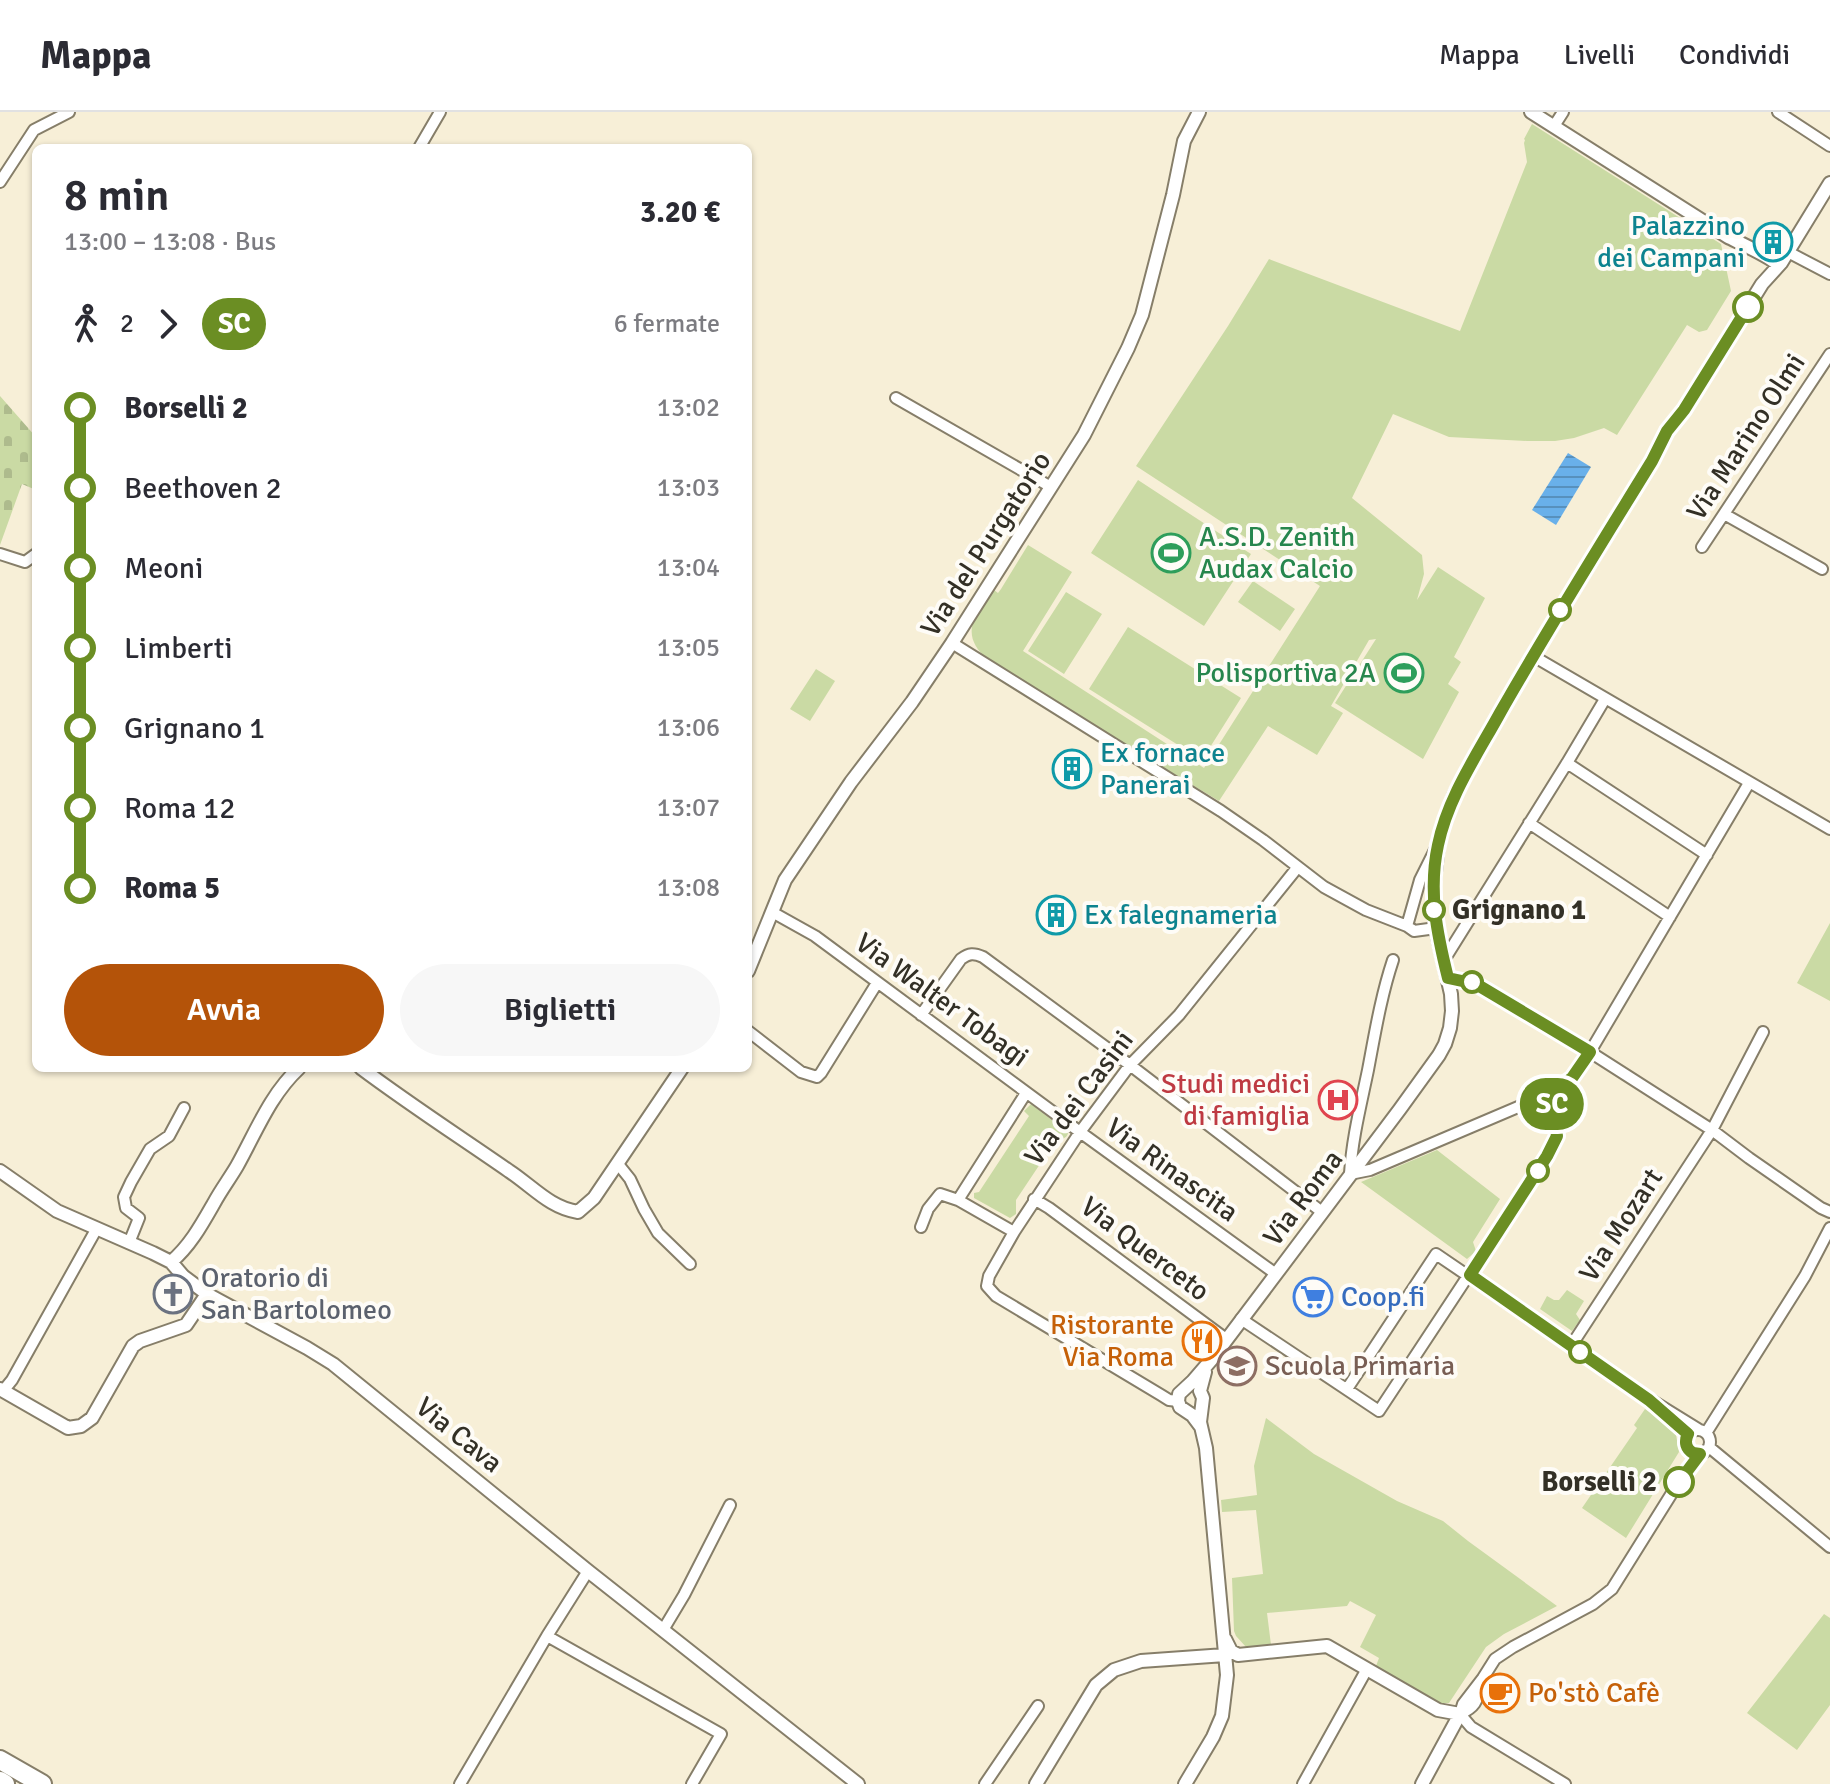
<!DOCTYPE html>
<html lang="it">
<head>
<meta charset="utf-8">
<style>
  body { margin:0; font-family:Signika,sans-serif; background:#f7f7f7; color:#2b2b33; height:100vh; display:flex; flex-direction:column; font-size:30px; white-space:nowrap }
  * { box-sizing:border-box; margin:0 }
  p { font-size:26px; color:#7c7c81 }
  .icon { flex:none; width:44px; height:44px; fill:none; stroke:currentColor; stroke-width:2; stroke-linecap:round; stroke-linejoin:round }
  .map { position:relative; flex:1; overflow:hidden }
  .side { position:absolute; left:32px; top:32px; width:720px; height:928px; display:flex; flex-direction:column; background:#fff; border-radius:12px; box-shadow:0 2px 6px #0004 }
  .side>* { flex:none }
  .badge { padding:0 16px; border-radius:26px; font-size:28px; line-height:52px }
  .map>.badge { position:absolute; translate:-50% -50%; box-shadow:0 0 0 4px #fff }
  .legs { display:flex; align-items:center; gap:12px; height:88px; padding:0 32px; font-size:26px }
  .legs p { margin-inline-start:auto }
  .summary { display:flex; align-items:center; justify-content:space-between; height:136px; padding:0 32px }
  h1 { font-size:44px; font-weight:600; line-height:60px }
  .primary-button { display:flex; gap:16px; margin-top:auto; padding:16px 32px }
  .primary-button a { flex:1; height:92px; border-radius:48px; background:#b45309; color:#fff; font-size:32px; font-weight:600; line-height:92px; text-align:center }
  .primary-button a+a { background:#f7f7f7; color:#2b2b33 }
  ul { padding:0 32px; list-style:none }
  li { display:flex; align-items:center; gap:28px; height:80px; font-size:30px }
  li i { display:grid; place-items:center; width:12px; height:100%; margin:0 10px; background:currentColor }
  li i::after { content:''; width:20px; height:20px; margin:-10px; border:6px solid; border-radius:50%; background:#fff }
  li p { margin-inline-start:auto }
  li:first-child i { background:linear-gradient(#0000 50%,currentColor 0) }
  li:last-child i { background:linear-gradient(currentColor 50%,#0000 0) }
  header { display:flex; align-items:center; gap:48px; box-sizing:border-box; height:112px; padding:0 40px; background:#fff; border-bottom:2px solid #e1e1e2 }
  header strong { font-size:38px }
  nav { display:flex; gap:44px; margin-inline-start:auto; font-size:28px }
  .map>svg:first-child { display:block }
  .green { fill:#cadaa4 }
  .cemetery { fill:url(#cemetery-stones) }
  .water { fill:url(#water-rules) }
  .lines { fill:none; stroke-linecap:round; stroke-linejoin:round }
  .minor-casing { stroke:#867e69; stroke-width:14 }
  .tertiary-casing { stroke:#867e69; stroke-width:16 }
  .motorway-casing { stroke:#867e69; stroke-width:22 }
  .minor { stroke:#fff; stroke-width:10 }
  .tertiary { stroke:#fff; stroke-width:12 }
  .motorway { stroke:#fff; stroke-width:18 }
  .line-1-casing { stroke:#fff; stroke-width:18 }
  .line-1 { stroke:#6b8e23; stroke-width:12 }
  .stop-1-dot { fill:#fff; stroke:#6b8e23; stroke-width:4 }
  .labels { text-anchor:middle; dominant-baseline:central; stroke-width:8; stroke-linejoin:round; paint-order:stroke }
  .culture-label { font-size:28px; fill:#0d838f; stroke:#fefcf7; text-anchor:start }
  .street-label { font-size:28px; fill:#333026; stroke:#fefcf7 }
  .leisure-label { font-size:28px; fill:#27864d; stroke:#fefcf7; text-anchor:start }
  .stop-label { font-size:28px; font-weight:bold; fill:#333026; stroke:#fefcf7; text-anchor:start }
  .health-label { font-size:28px; fill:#be3a42; stroke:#fefcf7; text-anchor:end }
  .worship-label { font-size:28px; fill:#5b616d; stroke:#fefcf7; text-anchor:start }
  .shop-label { font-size:28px; fill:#366cbe; stroke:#fefcf7; text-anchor:start }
  .food-label { font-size:28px; fill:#c56008; stroke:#fefcf7; text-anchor:end }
  .education-label { font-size:28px; fill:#785e54; stroke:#fefcf7; text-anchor:start }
</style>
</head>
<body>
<header>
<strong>Mappa</strong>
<nav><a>Mappa</a><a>Livelli</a><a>Condividi</a></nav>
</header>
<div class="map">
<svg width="1830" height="1672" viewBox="0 0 1830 1672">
  <defs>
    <pattern id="cemetery-stones" width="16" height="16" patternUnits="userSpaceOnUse" patternTransform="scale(2)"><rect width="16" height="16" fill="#cadaa4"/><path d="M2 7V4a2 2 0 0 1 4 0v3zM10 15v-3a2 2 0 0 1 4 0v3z" fill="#aebb8d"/></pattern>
    <pattern id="water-rules" width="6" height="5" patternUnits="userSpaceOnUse" patternTransform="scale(2)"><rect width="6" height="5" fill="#69b0ea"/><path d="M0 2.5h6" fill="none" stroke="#5790bd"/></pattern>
  </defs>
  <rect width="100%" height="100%" fill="#f7efd7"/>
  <path class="green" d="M 1532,12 L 1721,132 L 1731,179 L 1707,218 L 1699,220 L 1687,213 L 1617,323 L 1604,316 L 1574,326 L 1555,329 L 1527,329 L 1449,325 L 1393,302 L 1352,386 L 1422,443 L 1424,462 L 1417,488 L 1438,455 L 1485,486 L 1454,545 L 1461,550 L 1448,572 L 1459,580 L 1423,647 L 1335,591 L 1376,527 L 1369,528 L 1331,594 L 1343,601 L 1317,643 L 1268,614 L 1219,689 L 1011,564 C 994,553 965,536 973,511 C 977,499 987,489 994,478 L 998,481 L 1001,477 L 1028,433 L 1072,460 L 1023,539 L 1204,656 L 1320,474 L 1136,354 L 1228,214 L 1269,147 L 1460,219 L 1527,50 L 1524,31 L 1525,28 L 1524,27 Z
    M 1138,368 L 1251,442 L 1204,514 L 1091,441 Z
    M 1253,469 L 1295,497 L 1280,519 L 1238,490 Z
    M 1066,480 L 1102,502 L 1064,562 L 1028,539 Z
    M 1128,515 L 1241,586 L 1202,648 L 1089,577 Z
    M 816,557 L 835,569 L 810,609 L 790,597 Z
    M 1830,811 L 1830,889 L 1797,871 Z
    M 1031,992 L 1061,1015 L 1068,1021 C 1067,1027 1061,1027 1056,1028 L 1016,1088 L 1016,1102 L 1010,1106 L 974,1086 L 974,1081 L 979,1080 L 1029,1004 L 1024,999 Z
    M 1437,1038 L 1500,1087 L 1473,1130 L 1476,1139 L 1467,1147 L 1361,1070 Z
    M 1567,1178 L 1584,1189 L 1576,1202 L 1580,1208 L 1572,1219 L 1540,1197 L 1547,1184 L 1554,1188 L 1559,1188 Z
    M 1645,1297 L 1675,1317 L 1679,1340 L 1626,1426 L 1582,1396 L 1637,1316 L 1634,1313 Z
    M 1266,1306 L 1314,1342 L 1397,1389 L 1443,1409 L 1468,1429 L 1557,1494 L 1504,1522 L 1486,1535 L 1449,1591 L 1440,1591 L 1376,1554 L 1379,1546 L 1360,1535 L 1376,1503 L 1350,1489 L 1347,1494 L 1267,1501 L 1271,1533 L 1246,1535 L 1236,1524 L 1234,1519 L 1232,1466 L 1263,1462 L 1256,1398 L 1222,1400 L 1221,1388 L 1257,1383 L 1254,1354 Z
    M 1824,1502 L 1830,1506 L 1830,1593 L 1797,1638 L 1747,1601 Z"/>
  <path class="cemetery" d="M 0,284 L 36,325 L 36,378 L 22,372 L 0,433 Z"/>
  <path class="water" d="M 1568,341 L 1591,355 L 1556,413 L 1532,398 Z"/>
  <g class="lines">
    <defs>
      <path id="minor" d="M 1778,0 L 1830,34
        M 1554,14 L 1563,0
        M 419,36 L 440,0
        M 0,70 L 34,18 L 69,0
        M 1788,140 L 1830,162
        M 896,286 L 1051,375
        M 1724,402 L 1822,457
        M 1702,435 L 1830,242
        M 0,442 L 25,450 L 36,442
        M 952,531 L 1221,699 L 1263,728 L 1324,775 L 1366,798 L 1407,814
        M 1533,544 L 1830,717
        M 1567,651 L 1707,743
        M 1529,711 L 1670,805
        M 1435,738 L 1420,768 L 1407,814 L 1414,819 L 1436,816
        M 772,800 L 815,824 L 1080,1020 L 1276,1162
        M 1393,848 C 1381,884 1375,921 1368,958 C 1361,992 1352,1027 1350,1062 L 1370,1058 L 1551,981 L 1572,966 L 1590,940 L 1749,671
        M 1444,848 L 1567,651 L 1605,587
        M 1448,866 L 1476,872 L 1590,940 L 1712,1018 L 1749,1046 L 1821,1096 L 1830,1100
        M 921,903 L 961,847 C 969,841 974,841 983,845 L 1130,953 L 1322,1100
        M 748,919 L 801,960 L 817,965 L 821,961 L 877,871
        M 618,1052 L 630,1067 L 644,1097 L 658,1121 L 690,1152
        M 1034,1087 L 1049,1096 L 1226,1227
        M 958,1088 L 1026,981
        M 921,1115 L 928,1097 L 940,1082 L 958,1088 L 1014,1120 L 1080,1020 L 1130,953 L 1179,903 L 1297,756
        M 1014,1120 L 989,1164 L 987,1174 L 996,1184 L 1161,1283 L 1169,1288 L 1178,1289
        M 129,1131 L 139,1106 L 126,1096 L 124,1085 L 131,1070 L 150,1037 L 169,1024 L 184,996
        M 1241,1207 L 1379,1299 L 1547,1044 L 1557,1024 L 1551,981
        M 1571,1234 L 1712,1018 L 1763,920
        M 1347,1277 L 1436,1142 L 1643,1283 L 1698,1317
        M 3,1279 L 12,1268 L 97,1116
        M1686 1330a12 12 0 1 1 24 0a12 12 0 1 1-24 0Z
        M 1706,1321 L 1805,1164 L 1830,1116
        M 1709,1335 L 1830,1435
        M 663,1518 L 684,1483 L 730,1393
        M 547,1524 L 721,1622 L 692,1672
        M 1460,1602 L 1463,1592 L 1483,1566 L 1495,1547 L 1513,1535 L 1593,1492 L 1612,1477 L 1677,1373 L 1700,1342
        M 1460,1602 L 1471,1615 L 1565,1672
        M 1460,1602 C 1478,1594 1477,1587 1482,1569
        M 460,1672 L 547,1524 L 588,1459
        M 985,1672 L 1038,1594
        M 1303,1672 L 1367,1557"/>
      <path id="tertiary" d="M 1531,0 L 1728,125 C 1740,131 1769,144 1777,152 L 1781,151
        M 748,859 L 785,768 L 851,670 L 912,590 L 952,531 L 1084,323 L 1128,236 L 1142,203 L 1173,83 L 1184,29 L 1199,0
        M 361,956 C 409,992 460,1025 509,1059 C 532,1074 550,1096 578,1100 L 594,1086 L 682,956
        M 0,1059 L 57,1099 L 153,1141 L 171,1150 L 183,1164 L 207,1182 L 307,1236 L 333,1252 L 588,1459 L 858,1672
        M 171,1150 C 190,1134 202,1112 214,1091 C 221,1078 230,1066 237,1054 C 256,1020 270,983 299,956
        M 0,1277 L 68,1316 L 81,1314 L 92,1306 L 133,1234 L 140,1229 L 186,1213 L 207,1182
        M 1201,1315 L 1192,1303 L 1180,1295 L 1178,1289 L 1179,1282 L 1193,1269 L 1212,1247 L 1270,1170 L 1400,997 L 1439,943 L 1445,932 L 1450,916 L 1452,899 L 1451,882 L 1436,816 L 1433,778 L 1438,733 L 1443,714 L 1454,684 L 1471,652 L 1533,544 L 1652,349 L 1667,319 L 1684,298 L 1762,172 L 1781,151 L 1830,71
        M 1225,1527 L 1231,1539 L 1238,1543 L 1327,1534 L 1438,1598 L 1460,1602 L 1422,1672
        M 1036,1672 L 1096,1573 L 1114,1558 L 1141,1549 L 1225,1543
        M 1185,1672 L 1213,1625 L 1222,1604 L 1227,1563 L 1206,1336 L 1200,1310 L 1203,1286 L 1200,1279 L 1205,1260"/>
      <path id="motorway" d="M 0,1648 L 42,1672
        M 0,1669 L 5,1672"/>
    </defs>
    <use href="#minor" class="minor-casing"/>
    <use href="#tertiary" class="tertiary-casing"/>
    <use href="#motorway" class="motorway-casing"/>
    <use href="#minor" class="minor"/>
    <use href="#tertiary" class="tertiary"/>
    <use href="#motorway" class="motorway"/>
  </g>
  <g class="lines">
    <defs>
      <path id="line-1" d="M 1679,1370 L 1700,1342 L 1693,1341 C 1686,1337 1684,1330 1688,1322 L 1649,1288 L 1470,1163 L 1547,1044 L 1557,1024 L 1551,981 L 1572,966 L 1590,940 L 1476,872 L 1448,866 C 1437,822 1428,779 1438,733 C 1448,685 1477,643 1500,601 C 1549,515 1601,432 1652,349 L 1667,319 L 1684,298 L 1748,195"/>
    </defs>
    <use href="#line-1" class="line-1-casing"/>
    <use href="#line-1" class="line-1"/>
  </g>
  <defs>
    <symbol id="building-ring" viewBox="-11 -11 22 22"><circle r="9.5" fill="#fefcf7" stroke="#0f9aa8" stroke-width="1.5"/><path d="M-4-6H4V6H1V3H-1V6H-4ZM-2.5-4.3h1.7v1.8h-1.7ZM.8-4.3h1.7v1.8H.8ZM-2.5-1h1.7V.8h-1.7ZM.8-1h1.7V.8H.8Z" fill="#0f9aa8"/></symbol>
    <symbol id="stadium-ring" viewBox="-11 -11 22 22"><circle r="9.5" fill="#fefcf7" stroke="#2e9e5b" stroke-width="1.5"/><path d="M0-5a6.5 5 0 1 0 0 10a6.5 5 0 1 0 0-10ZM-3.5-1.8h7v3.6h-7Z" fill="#2e9e5b"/></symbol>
    <symbol id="hospital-ring" viewBox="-11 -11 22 22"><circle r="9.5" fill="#fefcf7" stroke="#e0444e" stroke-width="1.5"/><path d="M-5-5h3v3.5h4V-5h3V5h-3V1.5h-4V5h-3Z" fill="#e0444e"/></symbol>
    <symbol id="church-ring" viewBox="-11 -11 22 22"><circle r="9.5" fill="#fefcf7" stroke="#6b7280" stroke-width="1.5"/><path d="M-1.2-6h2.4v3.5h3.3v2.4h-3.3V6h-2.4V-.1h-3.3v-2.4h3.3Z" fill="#6b7280"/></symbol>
    <symbol id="supermarket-ring" viewBox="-11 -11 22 22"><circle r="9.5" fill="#fefcf7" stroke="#3f7fe0" stroke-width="1.5"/><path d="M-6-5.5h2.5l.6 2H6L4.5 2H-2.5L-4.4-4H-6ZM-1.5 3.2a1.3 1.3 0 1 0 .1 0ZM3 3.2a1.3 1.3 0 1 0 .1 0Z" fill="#3f7fe0"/></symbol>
    <symbol id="restaurant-ring" viewBox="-11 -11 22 22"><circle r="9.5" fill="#fefcf7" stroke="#e8710a" stroke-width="1.5"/><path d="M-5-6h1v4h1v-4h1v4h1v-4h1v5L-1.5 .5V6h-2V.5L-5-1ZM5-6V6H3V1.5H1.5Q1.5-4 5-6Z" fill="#e8710a"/></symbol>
    <symbol id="school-ring" viewBox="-11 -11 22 22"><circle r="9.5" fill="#fefcf7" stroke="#8d6e63" stroke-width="1.5"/><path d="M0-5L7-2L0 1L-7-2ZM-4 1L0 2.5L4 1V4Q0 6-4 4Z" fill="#8d6e63"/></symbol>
    <symbol id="cafe-ring" viewBox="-11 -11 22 22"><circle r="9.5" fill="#fefcf7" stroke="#e8710a" stroke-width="1.5"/><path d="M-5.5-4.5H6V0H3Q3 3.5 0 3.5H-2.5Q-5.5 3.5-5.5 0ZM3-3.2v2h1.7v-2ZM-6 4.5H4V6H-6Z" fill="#e8710a"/></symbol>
  </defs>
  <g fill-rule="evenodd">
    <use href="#building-ring" x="1751" y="108" width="44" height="44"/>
    <use href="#stadium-ring" x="1149" y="419" width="44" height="44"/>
    <use href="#stadium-ring" x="1382" y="539" width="44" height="44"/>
    <use href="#building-ring" x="1050" y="635" width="44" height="44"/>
    <use href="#building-ring" x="1034" y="781" width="44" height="44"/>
    <use href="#hospital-ring" x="1316" y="966" width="44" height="44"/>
    <use href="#church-ring" x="151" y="1160" width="44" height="44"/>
    <use href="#supermarket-ring" x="1291" y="1163" width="44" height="44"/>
    <use href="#restaurant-ring" x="1180" y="1207" width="44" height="44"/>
    <use href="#school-ring" x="1215" y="1232" width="44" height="44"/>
    <use href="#cafe-ring" x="1478" y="1559" width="44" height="44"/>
  </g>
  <g class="stop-1-dot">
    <circle cx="1748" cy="195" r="14"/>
    <circle cx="1560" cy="498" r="10"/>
    <circle cx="1434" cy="798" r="10"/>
    <circle cx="1472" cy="870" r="10"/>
    <circle cx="1538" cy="1059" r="10"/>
    <circle cx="1580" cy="1240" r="10"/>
    <circle cx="1679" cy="1370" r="14"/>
  </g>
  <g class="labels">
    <g class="culture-label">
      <text x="1745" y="114" text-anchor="end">Palazzino<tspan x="1745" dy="32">dei Campani</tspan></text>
      <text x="1100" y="641">Ex fornace<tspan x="1100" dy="32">Panerai</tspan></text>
      <text x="1084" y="803">Ex falegnameria</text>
    </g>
    <g class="street-label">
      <text transform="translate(1746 325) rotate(-57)">Via Marino Olmi</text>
      <text transform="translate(986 432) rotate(-57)">Via del Purgatorio</text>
      <text transform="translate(942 888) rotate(36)">Via Walter Tobagi</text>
      <text transform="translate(1079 986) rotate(-53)">Via dei Casini</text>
      <text transform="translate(1172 1058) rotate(36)">Via Rinascita</text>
      <text transform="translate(1303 1086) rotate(-53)">Via Roma</text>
      <text transform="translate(1621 1113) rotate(-57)">Via Mozart</text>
      <text transform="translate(1145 1137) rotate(37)">Via Querceto</text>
      <text transform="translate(459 1323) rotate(39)">Via Cava</text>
    </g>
    <g class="leisure-label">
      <text x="1199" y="425">A.S.D. Zenith<tspan x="1199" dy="32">Audax Calcio</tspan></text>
      <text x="1376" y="561" text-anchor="end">Polisportiva 2A</text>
    </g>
    <g class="stop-label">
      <text x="1452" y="798">Grignano 1</text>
      <text x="1657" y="1370" text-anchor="end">Borselli 2</text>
    </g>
    <g class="health-label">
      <text x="1310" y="972">Studi medici<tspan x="1310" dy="32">di famiglia</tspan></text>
    </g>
    <g class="worship-label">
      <text x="201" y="1166">Oratorio di<tspan x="201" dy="32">San Bartolomeo</tspan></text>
    </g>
    <g class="shop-label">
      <text x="1341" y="1185">Coop.fi</text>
    </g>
    <g class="food-label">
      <text x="1174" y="1213">Ristorante<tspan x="1174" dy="32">Via Roma</tspan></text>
      <text x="1528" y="1581" text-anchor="start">Po'stò Cafè</text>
    </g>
    <g class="education-label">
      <text x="1265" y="1254">Scuola Primaria</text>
    </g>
  </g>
</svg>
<b class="badge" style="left:1552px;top:992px;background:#6b8e23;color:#fff">SC</b>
<section class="side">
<div class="summary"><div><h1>8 min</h1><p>13:00 – 13:08 · Bus</p></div><b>3.20 €</b></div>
<div class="legs"><svg class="icon" aria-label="walk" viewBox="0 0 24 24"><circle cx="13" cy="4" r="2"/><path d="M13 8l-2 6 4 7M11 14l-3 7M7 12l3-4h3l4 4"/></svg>2<svg class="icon" aria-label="forward" viewBox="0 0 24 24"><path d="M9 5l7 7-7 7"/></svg><b class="badge" style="background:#6b8e23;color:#fff">SC</b><p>6 fermate</p></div>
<ul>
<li><i style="color:#6b8e23"></i><b>Borselli 2</b><p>13:02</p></li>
<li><i style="color:#6b8e23"></i><span>Beethoven 2</span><p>13:03</p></li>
<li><i style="color:#6b8e23"></i><span>Meoni</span><p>13:04</p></li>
<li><i style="color:#6b8e23"></i><span>Limberti</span><p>13:05</p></li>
<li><i style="color:#6b8e23"></i><span>Grignano 1</span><p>13:06</p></li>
<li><i style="color:#6b8e23"></i><span>Roma 12</span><p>13:07</p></li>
<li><i style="color:#6b8e23"></i><b>Roma 5</b><p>13:08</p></li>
</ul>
<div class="primary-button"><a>Avvia</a><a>Biglietti</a></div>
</section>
</div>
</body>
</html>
